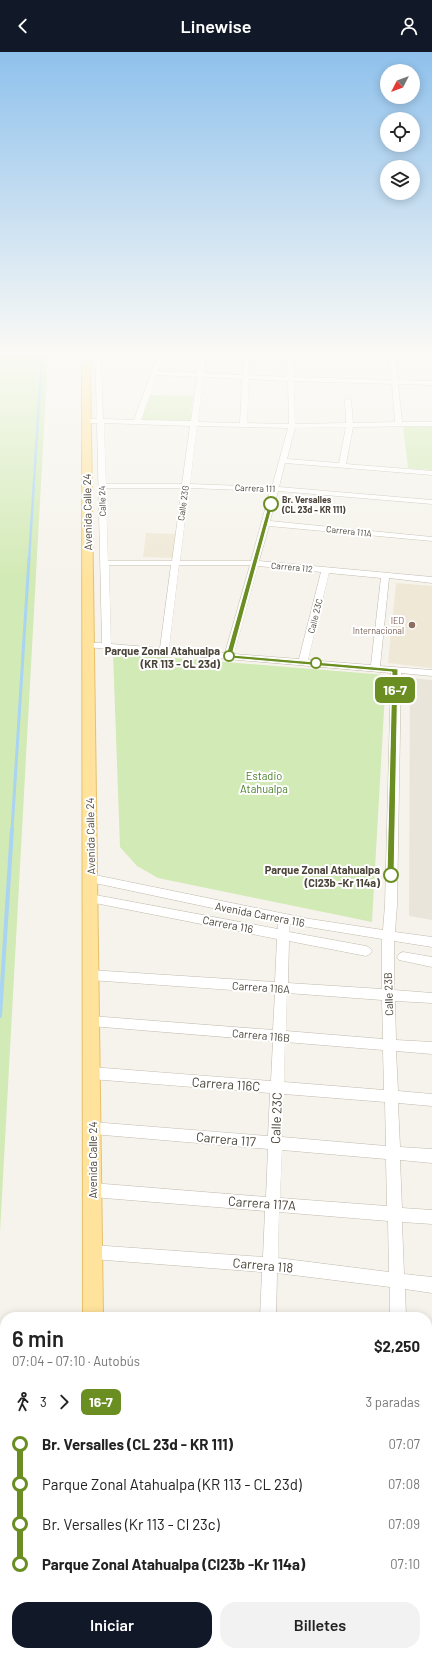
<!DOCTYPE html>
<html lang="es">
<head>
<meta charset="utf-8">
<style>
  body { margin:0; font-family:Barlow,sans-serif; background:#f2f2f2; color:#222; height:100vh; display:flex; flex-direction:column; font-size:15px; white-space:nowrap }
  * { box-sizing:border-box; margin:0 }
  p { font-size:13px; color:#767676 }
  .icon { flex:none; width:22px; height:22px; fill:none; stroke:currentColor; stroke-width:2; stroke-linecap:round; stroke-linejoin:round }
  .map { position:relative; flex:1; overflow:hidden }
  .panel { position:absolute; left:0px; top:1260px; width:432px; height:344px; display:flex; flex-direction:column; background:#fff; border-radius:16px 16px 0 0; box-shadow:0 2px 10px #0003 }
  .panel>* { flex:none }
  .badge { padding:0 8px; border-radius:6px; font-size:14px; line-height:26px }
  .needle { width:26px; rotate:228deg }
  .controls { position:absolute; left:380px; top:12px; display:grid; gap:8px }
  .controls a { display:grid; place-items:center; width:40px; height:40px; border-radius:50%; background:#fff; box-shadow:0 2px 10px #0003; font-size:20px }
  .map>.badge { position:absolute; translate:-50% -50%; box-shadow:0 0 0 2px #fff }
  .legs { display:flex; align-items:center; gap:6px; height:44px; padding:0 12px; font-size:13px }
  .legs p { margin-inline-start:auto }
  .overview { display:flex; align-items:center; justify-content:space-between; height:68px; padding:0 12px }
  h1 { font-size:22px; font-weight:600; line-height:30px }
  .cta { display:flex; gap:8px; margin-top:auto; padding:8px 12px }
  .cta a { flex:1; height:46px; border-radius:16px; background:#111827; color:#fff; font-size:16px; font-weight:600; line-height:46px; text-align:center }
  .cta a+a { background:#f2f2f2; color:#222 }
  ul { padding:0 12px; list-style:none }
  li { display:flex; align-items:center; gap:14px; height:40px; font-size:15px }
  li i { display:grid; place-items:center; width:6px; height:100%; margin:0 5px; background:currentColor }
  li i::after { content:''; width:10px; height:10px; margin:-5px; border:3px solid; border-radius:50%; background:#fff }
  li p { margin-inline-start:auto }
  li:first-child i { background:linear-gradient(#0000 50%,currentColor 0) }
  li:last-child i { background:linear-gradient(currentColor 50%,#0000 0) }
  header { display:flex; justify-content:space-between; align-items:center; height:52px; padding:0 12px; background:#111827; color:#fff; font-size:18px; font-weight:600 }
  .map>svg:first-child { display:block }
  .residential { fill:#eae5da }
  .education { fill:#efe8d6 }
  .green { fill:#d2eab5 }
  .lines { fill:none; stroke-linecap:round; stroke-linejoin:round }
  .stream-far2 { stroke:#a9d4f2; stroke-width:2.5 }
  .stream-far1 { stroke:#a9d4f2; stroke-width:3 }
  .stream { stroke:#a9d4f2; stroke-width:4 }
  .minor-casing { stroke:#c2bbae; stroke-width:1 }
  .major-casing { stroke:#e6c16a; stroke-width:2 }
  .minor { fill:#fff; fill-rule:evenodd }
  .major { fill:#ffe39c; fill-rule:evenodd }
  .line-1 { fill:#6b8e23; stroke:#fff }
  .stop-1-dot { fill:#fff; stroke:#6b8e23; stroke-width:2 }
  .education-dot { fill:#8d6e63; stroke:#fff; stroke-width:1.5 }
  .labels { text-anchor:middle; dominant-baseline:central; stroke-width:4; stroke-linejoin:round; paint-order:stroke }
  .far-street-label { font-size:9px; fill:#4b4439; stroke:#fff }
  .far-stop-label { font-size:9px; font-weight:bold; fill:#4b4439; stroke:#fff; text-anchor:start }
  .far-education-label { font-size:9px; fill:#785e54; stroke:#fff; text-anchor:end }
  .street-label { font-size:11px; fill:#4b4439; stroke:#fff }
  .stop-label { font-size:11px; font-weight:bold; fill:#4b4439; stroke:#fff; text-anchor:end }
  .park-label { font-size:11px; fill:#4a7f2a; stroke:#fff }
  .near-street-label { font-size:13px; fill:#4b4439; stroke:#fff }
</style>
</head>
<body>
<header><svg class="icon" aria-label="back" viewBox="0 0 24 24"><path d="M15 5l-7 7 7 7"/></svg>Linewise<svg class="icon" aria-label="person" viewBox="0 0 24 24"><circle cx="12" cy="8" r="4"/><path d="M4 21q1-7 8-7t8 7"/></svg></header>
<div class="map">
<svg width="432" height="1604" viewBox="0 0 432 1604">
  <rect width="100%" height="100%" fill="#f6f3ec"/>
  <path class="residential" d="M 410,626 L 432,628 L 432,868 L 409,864 Z"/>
  <path class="education" d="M 146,481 L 176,482 L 174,506 L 143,505 Z
    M 396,531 L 432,534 L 432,616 L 388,611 Z"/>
  <path class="green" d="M 0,303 L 48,303 L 0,1180 Z
    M 150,343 L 193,344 L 190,369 L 141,368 Z
    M 403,375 L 432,375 L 432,418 L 408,416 Z
    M 113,601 L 386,623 L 372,870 L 158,826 L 137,814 L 120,795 Z"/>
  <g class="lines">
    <path class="stream-far2" d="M 29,508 L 42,303"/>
    <path class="stream-far1" d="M 12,778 L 29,507"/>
    <path class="stream" d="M 0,964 L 12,777"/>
    <defs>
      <path id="minor" d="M 95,303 L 101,303 L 103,367 L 134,368 L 158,303 L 164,303 L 158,319 L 197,321 L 200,303 L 206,303 L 204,321 L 243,323 L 244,303 L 250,303 L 249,323 L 287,325 L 287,303 L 293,303 L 294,325 L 391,328 L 389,303 L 395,303 L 398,328 L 432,329 L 432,333 L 398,332 L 402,370 L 432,370 L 432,374 L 353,375 L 346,412 L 432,419 L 432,423 L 285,411 L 279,435 L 432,448 L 432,452 L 278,439 L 270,469 L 432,485 L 432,489 L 269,474 L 259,509 L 432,525 L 432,531 L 389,526 L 380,614 L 432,618 L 432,624 L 401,621 L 397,853 L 395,880 L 432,885 L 432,895 L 394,889 L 394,938 L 432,941 L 432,951 L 395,949 L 396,988 L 432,990 L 432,1002 L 396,999 L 398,1039 L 432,1042 L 432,1054 L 398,1051 L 400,1095 L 432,1097 L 432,1111 L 400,1108 L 402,1156 L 432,1158 L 432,1172 L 402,1170 L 404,1222 L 432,1225 L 432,1241 L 405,1237 L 406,1265 L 390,1265 L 390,1235 L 277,1221 L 276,1265 L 260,1265 L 262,1220 L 92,1207 L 87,1205 L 85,1200 L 87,1195 L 92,1193 L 263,1205 L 265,1159 L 92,1145 L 87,1143 L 85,1138 L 87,1133 L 92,1131 L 266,1145 L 268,1097 L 92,1082 L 87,1080 L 85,1076 L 87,1072 L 92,1070 L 268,1084 L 270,1041 L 91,1027 L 86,1025 L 84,1021 L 86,1017 L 91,1015 L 271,1029 L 273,989 L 91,974 L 87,973 L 85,969 L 87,965 L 91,964 L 273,978 L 275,941 L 90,928 L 86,927 L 84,923 L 86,919 L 90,918 L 275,930 L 277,887 L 90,850 L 86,849 L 84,846 L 86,843 L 90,842 L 278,877 L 278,870 L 90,830 L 86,829 L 84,826 L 86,823 L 90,822 L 310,867 L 383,878 L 385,853 L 391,621 L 86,595 L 85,593 L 86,591 L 102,591 L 97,371 L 87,371 L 84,369 L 87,367 L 97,367 ZM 157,323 L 197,325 L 191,369 L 141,368 ZM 203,325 L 242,327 L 240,371 L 198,370 ZM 249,327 L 288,329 L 289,372 L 247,371 ZM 294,329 L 392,332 L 395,370 L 353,371 L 351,348 L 348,346 L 345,348 L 346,371 L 295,372 ZM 104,371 L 190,374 L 182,432 L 106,432 ZM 197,374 L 288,376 L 272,435 L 190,432 ZM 346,375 L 339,411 L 287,407 L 295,376 ZM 106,436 L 182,436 L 172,509 L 108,509 ZM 189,436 L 270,439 L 251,509 L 180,509 ZM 109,513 L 171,513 L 160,596 L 111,592 ZM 179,513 L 250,513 L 225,601 L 169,597 ZM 258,514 L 321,520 L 299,607 L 234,602 ZM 329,521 L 381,526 L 371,613 L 308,608 ZM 290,872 L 382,887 L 382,937 L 288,931 L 289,889 L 366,904 L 370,902 L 372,899 L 370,896 L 366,894 L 289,880 ZM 287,941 L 382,948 L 383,987 L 286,979 ZM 285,990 L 383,998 L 384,1038 L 284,1030 ZM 284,1042 L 385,1050 L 386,1094 L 282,1085 ZM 282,1098 L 386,1107 L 387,1154 L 280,1146 ZM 279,1160 L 388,1169 L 389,1220 L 278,1206 Z
        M 403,900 L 432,905 L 432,915 L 399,908 L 397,905 L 399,902 Z
        M 427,1297 L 432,1298 L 432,1314 L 427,1313 Z
        M 427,1383 L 432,1384 L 432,1400 L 427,1399 Z
        M 427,1469 L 432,1469 L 432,1487 L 427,1487 Z
        M 427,1561 L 432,1562 L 432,1580 L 427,1579 Z
        M 404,1599 L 422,1599 L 422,1604 L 404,1604 Z"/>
      <path id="major" d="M 82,303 L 90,303 L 103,1265 L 83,1265 Z
        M 83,1599 L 107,1599 L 107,1604 L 83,1604 Z"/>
    </defs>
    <use href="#minor" class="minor-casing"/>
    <use href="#major" class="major-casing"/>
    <use href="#minor" class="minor"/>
    <use href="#major" class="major"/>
  </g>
  <linearGradient id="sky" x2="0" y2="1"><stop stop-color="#8fc1ec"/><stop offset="0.57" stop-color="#fbfaf6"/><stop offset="1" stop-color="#fbfaf6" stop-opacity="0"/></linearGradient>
  <rect width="432" height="528" fill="url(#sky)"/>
  <path class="line-1" d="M 269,451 L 273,452 L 232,603 L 398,617 L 394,825 L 391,826 L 387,823 L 392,620 L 229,606 L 226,604 Z"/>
  <g class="stop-1-dot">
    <circle cx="271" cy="452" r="7"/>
    <circle cx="229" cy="604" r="5"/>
    <circle cx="316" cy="611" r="5"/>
    <circle cx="391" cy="823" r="7"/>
  </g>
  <circle class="education-dot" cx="412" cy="573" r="4"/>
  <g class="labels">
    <g class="far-street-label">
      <text transform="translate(255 436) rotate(2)">Carrera 111</text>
      <text transform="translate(102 449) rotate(-92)">Calle 24</text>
      <text transform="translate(183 451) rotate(-82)">Calle 23G</text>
      <text transform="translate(349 479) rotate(6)">Carrera 111A</text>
      <text transform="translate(292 515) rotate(5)">Carrera 112</text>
      <text transform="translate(315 564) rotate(-76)">Calle 23C</text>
    </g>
    <g class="far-stop-label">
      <text x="282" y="447">Br. Versalles<tspan x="282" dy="10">(CL 23d - KR 111)</tspan></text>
    </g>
    <g class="far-education-label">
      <text x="404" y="568">IED<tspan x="404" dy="10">Internacional</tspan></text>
    </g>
    <g class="street-label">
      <text transform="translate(87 460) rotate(-91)">Avenida Calle 24</text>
      <text transform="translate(90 784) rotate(-91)">Avenida Calle 24</text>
      <text transform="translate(260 862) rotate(11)">Avenida Carrera 116</text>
      <text transform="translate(228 872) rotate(11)">Carrera 116</text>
      <text transform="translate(261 935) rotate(4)">Carrera 116A</text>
      <text transform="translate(388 942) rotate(-92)">Calle 23B</text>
      <text transform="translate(261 983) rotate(5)">Carrera 116B</text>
      <text transform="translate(92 1108) rotate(-90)">Avenida Calle 24</text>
    </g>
    <g class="stop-label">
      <text x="220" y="598">Parque Zonal Atahualpa<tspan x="220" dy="13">(KR 113 - CL 23d)</tspan></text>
      <text x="380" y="817">Parque Zonal Atahualpa<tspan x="380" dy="13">(Cl23b -Kr 114a)</tspan></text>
    </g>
    <g class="park-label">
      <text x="264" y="723">Estadio<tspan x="264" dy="13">Atahualpa</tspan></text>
    </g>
    <g class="near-street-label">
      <text transform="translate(226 1032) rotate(4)">Carrera 116C</text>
      <text transform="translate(276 1066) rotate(-88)">Calle 23C</text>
      <text transform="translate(226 1087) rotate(5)">Carrera 117</text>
      <text transform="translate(262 1151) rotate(4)">Carrera 117A</text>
      <text transform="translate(263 1213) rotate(5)">Carrera 118</text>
    </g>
  </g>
</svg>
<div class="controls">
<a><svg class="needle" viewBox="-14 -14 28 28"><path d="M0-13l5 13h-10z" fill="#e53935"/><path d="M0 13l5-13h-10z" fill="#767676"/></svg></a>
<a><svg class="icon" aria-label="locate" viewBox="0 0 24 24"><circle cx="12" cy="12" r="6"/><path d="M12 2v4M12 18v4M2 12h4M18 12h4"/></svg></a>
<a><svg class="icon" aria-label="layers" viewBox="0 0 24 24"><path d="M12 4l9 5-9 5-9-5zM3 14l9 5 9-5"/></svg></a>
</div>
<b class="badge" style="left:395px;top:638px;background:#6b8e23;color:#fff">16-7</b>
<section class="panel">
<div class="overview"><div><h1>6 min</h1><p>07:04 – 07:10 · Autobús</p></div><b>$2,250</b></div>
<div class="legs"><svg class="icon" aria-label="walk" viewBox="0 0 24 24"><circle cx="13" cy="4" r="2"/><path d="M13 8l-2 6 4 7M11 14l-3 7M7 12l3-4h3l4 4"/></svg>3<svg class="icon" aria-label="forward" viewBox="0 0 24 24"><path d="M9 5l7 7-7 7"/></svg><b class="badge" style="background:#6b8e23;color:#fff">16-7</b><p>3 paradas</p></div>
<ul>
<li><i style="color:#6b8e23"></i><b>Br. Versalles (CL 23d - KR 111)</b><p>07:07</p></li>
<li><i style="color:#6b8e23"></i><span>Parque Zonal Atahualpa (KR 113 - CL 23d)</span><p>07:08</p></li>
<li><i style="color:#6b8e23"></i><span>Br. Versalles (Kr 113 - Cl 23c)</span><p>07:09</p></li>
<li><i style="color:#6b8e23"></i><b>Parque Zonal Atahualpa (Cl23b -Kr 114a)</b><p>07:10</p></li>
</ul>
<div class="cta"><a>Iniciar</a><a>Billetes</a></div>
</section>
</div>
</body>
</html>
